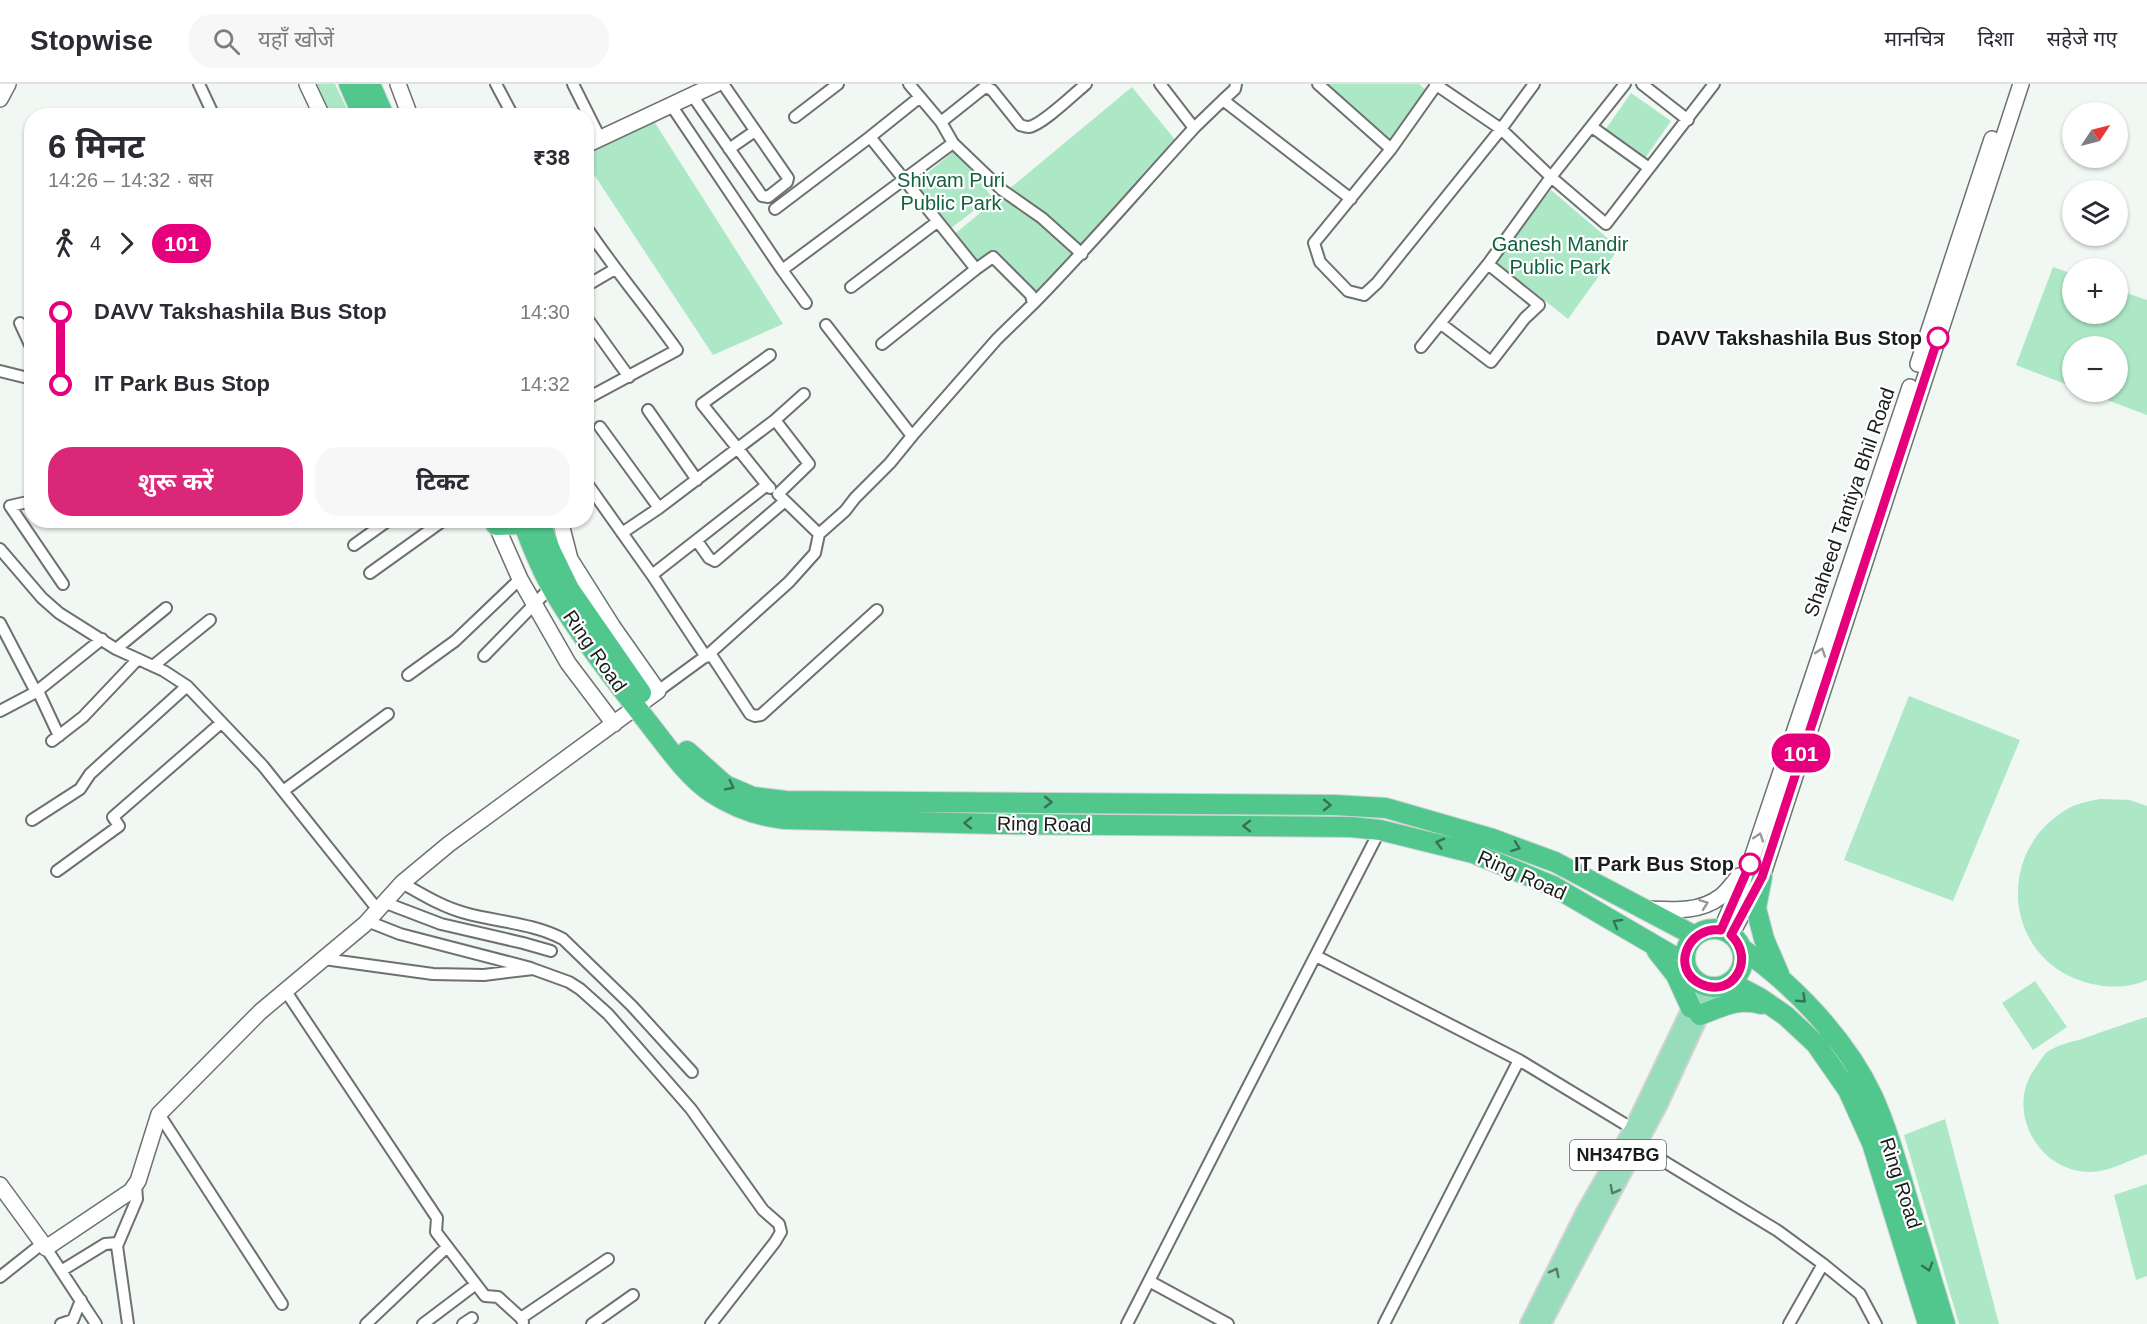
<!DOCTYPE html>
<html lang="hi">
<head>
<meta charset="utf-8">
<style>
  body { margin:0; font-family:Arial,"Noto Sans Devanagari",sans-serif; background:#f7f7f7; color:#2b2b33; height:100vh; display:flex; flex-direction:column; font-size:22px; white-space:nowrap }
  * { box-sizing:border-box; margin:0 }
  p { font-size:20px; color:#7c7c81 }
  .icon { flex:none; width:33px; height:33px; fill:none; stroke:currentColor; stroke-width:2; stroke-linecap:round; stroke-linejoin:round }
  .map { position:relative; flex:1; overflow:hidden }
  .details { position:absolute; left:24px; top:24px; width:570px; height:420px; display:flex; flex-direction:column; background:#fff; border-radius:24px; box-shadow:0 2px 4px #0004 }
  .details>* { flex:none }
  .badge { padding:0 12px; border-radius:20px; font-size:21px; line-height:39px }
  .needle { width:39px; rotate:55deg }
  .fabs { position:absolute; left:2062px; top:18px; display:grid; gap:12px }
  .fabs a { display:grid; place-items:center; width:66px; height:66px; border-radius:50%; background:#fff; box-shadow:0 2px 4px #0004; font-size:30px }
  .map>.badge { position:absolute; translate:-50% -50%; box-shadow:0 0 0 3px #fff }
  .legs { display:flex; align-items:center; gap:9px; height:66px; padding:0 24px; font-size:20px }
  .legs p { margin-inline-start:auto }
  .headline { display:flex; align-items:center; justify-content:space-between; height:102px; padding:0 24px }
  h1 { font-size:33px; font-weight:700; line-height:45px }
  .button { display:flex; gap:12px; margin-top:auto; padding:12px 24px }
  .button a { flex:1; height:69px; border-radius:24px; background:#db2777; color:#fff; font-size:24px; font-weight:700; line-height:69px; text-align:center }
  .button a+a { background:#f7f7f7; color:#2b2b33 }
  ul { padding:0 24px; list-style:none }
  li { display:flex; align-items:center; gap:21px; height:72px; font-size:22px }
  li i { display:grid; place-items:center; width:9px; height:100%; margin:0 8px; background:currentColor }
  li i::after { content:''; width:15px; height:15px; margin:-8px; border:4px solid; border-radius:50%; background:#fff }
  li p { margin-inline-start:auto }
  li:first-child i { background:linear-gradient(#0000 50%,currentColor 0) }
  li:last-child i { background:linear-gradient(currentColor 50%,#0000 0) }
  header { display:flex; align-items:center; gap:36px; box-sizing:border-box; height:84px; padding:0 30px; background:#fff; border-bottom:2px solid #e1e1e2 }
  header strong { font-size:28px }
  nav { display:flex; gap:33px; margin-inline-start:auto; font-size:21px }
  .search { width:420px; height:54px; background:#f7f7f7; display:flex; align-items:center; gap:15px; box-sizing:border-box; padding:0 21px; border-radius:24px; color:#7c7c81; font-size:22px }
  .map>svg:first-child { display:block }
  .green { fill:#ace8c6 }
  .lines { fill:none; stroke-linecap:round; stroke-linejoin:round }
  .street-casing { stroke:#6d726f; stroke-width:14 }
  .secondary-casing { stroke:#6d726f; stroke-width:18 }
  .primary-casing { stroke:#d1d2d2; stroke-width:20 }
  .highway-casing { stroke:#d1d2d2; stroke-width:22 }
  .street { stroke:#fff; stroke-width:10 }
  .secondary { stroke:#fff; stroke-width:15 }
  .primary { stroke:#97ddbb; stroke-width:16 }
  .highway { stroke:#51c78e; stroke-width:20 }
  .oneway { stroke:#989999 }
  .oneway2 { stroke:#367255 }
  .oneway3 { stroke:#597d6c }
  .line-1-casing { stroke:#fff; stroke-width:14 }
  .line-1 { stroke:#e6007e; stroke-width:9 }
  .stop-1-dot { fill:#fff; stroke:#e6007e; stroke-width:3 }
  .labels { text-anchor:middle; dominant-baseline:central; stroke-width:4.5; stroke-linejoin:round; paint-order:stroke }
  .shield { fill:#fff; stroke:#5f6160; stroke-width:1.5 }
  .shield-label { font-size:18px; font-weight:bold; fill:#1b1d1c }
  .park-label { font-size:20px; fill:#12613f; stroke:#fff }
  .stop-label { font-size:20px; font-weight:bold; fill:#1b1d1c; stroke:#fff; text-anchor:end }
  .street-label { font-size:20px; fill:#1b1d1c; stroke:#fff }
</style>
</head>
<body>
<header>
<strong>Stopwise</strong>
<div class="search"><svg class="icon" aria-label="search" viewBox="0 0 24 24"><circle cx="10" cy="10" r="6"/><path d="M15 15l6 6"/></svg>यहाँ खोजें</div>
<nav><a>मानचित्र</a><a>दिशा</a><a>सहेजे गए</a></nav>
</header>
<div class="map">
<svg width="2147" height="1240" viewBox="0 0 2147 1240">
  <rect width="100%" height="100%" fill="#f1f7f3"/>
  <path class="green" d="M 317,0 L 335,0 L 350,31 L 331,31 Z
    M 1317,0 L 1419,0 L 1426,6 L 1389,56 Z
    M 1132,3 L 1177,58 L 1037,212 L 997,170 L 974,178 L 951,153 Z
    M 1631,9 L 1671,37 L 1643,77 L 1603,49 Z
    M 652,34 L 783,240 L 713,271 L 587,80 L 586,72 Z
    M 955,66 L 992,113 L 946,148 L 911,103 Z
    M 1551,106 L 1619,164 L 1568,235 L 1494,176 Z
    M 2053,183 L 2073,190 L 2073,230 L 2118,230 L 2118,206 L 2147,216 L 2147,331 L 2086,308 L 2118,308 L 2118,262 L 2073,262 L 2073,303 L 2016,281 Z
    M 1909,612 L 2020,656 L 1953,817 L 1844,776 Z
    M 2100,715 L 2130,716 L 2147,722 L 2147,896 C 2132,903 2114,904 2098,901 C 2006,886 1989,769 2069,724 C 2078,719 2090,717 2100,715 Z
    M 2035,897 L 2067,943 L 2033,966 L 2002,919 Z
    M 2147,933 L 2147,1070 C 2130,1076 2109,1088 2090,1088 C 2037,1088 2004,1024 2036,983 C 2039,978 2043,972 2047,968 C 2057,961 2071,958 2082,955 C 2103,947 2125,940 2147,933 Z
    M 1945,1035 L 1999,1240 L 1959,1240 L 1904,1051 Z
    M 2147,1100 L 2147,1192 L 2136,1196 L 2114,1111 Z"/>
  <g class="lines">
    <defs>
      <path id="street" d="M 199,0 L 214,32
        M 496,0 L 513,32
        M 573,0 L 600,54
        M 1160,0 L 1194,44 L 1223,16
        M 1236,0 L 1235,5 L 1223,16 L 1351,115
        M 1318,0 L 1391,65
        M 1435,0 L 1501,45 L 1534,0
        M 1625,0 L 1551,93 L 1606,140 L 1714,0
        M 1642,0 L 1688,36
        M 692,11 L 762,112 L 768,113 L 787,98 L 788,94 L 723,0
        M 671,21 L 782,186 L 953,59 L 941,38 L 909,0
        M 795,33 L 838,0
        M 941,38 L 985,3 L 992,6 L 1020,41 C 1023,42 1025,43 1029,43 C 1042,41 1074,10 1086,0
        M 1592,43 L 1649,84
        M 953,59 L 1002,106 L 1042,134 L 1082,170
        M 729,65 L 755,47
        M 775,125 L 870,53
        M 586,143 C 615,186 647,224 677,266 L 586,315
        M 782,186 L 806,219
        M 586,202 L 615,185
        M 851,203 L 937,138
        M 1033,220 C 1089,163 1140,103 1194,44
        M 586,233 L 629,293
        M 20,239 L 32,265
        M 1440,239 L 1491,278 L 1525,234 L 1539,221 L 1488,180
        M 826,241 L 912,352 L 997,255 L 1033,220 L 1031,211 L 993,173 L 976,185
        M 882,260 L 976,185 L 870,53 L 920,13
        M 1421,263 L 1488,180 L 1551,93 L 1501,45 L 1377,199 L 1364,211 L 1348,207 L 1320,178 L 1314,159 L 1391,65 L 1437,0
        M 0,287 L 32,295
        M 648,326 L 697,396
        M 775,336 L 804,310
        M 600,343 L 659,424
        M 586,398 L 652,491 L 706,573
        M 767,401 L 702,320 L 770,271
        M 32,417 L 10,422 L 63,500
        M 622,449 L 659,424 L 775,336 L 809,380 L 778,410 L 819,450
        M 697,457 L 709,474 L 715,477 L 785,417
        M 354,461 L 389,436
        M 0,465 L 42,514 L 59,529 L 116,565 L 164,587 L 187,602 L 263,682 L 378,826
        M 370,489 L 444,436
        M 652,491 L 767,401 L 770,404
        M 0,539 L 36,608 L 102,555
        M 116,565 L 166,524
        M 710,569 L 750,630 L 755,632 L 761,631 L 877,526
        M 484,572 L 552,502
        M 153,582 L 210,536
        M 408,591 L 455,557 L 520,495
        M 38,607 L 59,652
        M 658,607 L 710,569 L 789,498 L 815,469 L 819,450 L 845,427 L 855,414 L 890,379 L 912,352
        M 0,627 L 36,608
        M 52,657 L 83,633 L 138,575
        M 283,707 L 388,630
        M 32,736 L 80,705 L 90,690 L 102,679 L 187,602
        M 57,787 L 119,742 L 113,733 L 221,639
        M 402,799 C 422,810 442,823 465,829 C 497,838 533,839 563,855 L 632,922 L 692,988
        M 386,819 L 441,840 L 523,859 L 551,867
        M 367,837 L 400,850 L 531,884
        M 1316,872 L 1519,976 L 1384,1240
        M 324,875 L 433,890 L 484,891 L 533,885 L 569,898 L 580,905 L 608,930 L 691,1025 L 763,1126 L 779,1140 L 781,1148 L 775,1158 L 711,1240
        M 285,906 L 437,1134 L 436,1148 L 485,1212 L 498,1213 L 521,1234
        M 1519,976 L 1633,1045
        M 159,1030 L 282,1220
        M 1637,1061 L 1778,1147 L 1823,1180 L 1860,1210 L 1876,1240
        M 46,1164 L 96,1240
        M 61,1187 L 105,1160 L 117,1159
        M 0,1193 L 43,1159
        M 523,1238 L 521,1234 L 608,1175
        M 61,1240 L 73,1236 L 81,1216
        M 128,1240 L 117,1162 L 137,1115 L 136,1102
        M 366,1240 L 447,1163
        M 423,1240 L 476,1200
        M 463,1240 L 472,1234
        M 592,1240 L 633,1211
        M 1127,1240 L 1149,1197
        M 1228,1240 L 1149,1197 C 1225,1046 1303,897 1380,746
        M 1789,1240 L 1823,1180"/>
      <path id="secondary" d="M 307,0 L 322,32
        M 398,0 L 410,32
        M 0,15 L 8,0
        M 586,61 L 716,0
        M 1918,280 L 1992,55
        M 494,436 L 520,495 L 568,579 L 614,640
        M 1646,825 C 1671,826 1699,829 1720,813 C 1727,808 1733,799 1739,792
        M 1721,846 L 1750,780 L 1910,303
        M 1731,851 L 1762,793 L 2021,0
        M 0,1101 L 46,1164 L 131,1107 L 138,1097 L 159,1030 L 260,928 L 365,840 L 402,799 L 449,760 L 658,607 L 613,543 L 570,475 L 560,436"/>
      <path id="primary" d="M 1529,1240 L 1586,1126 L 1633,1045 L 1691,924 L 1697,898
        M 1542,1240 L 1659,1020 L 1700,931 L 1715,903"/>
      <path id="highway" d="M 349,0 L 363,32
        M 370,0 L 384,32
        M 522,436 C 532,462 542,488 556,511 C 584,557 618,600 650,641 C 668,664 688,693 712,709 C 735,724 757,732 784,735 L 999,740 L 1351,743 L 1380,746 L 1473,769 L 1553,802 L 1685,879
        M 539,436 L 550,466 L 569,505 L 641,609
        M 496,441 L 523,440
        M 687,667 L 725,701 L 753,713 L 786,717 L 1335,721 L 1386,724 L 1490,754 L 1555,778 L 1695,852
        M 1762,793 L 1756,824 L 1764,855 L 1779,890
        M1685 874a29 29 0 1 1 58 0a29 29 0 1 1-58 0Z
        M 1741,864 C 1793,900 1846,955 1873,1013 C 1888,1047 1898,1083 1908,1117 C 1920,1158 1933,1199 1945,1240
        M 1657,867 L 1676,891 L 1691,924
        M 1730,898 L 1760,914 L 1786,932 L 1816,960 L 1848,1006 L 1872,1059 L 1928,1240
        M 1700,931 C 1721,923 1739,913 1761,920"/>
    </defs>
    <use href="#street" class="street-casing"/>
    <use href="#secondary" class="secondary-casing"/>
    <use href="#primary" class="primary-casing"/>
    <use href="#highway" class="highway-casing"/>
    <use href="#street" class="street"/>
    <use href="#secondary" class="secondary"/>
    <use href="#primary" class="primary"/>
    <use href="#highway" class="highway"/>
  </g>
  <defs><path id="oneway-chevron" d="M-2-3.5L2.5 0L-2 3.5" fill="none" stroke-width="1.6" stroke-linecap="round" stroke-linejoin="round" transform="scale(1.5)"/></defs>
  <g class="oneway">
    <use href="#oneway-chevron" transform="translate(1821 568) rotate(-71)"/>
    <use href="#oneway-chevron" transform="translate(1759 753) rotate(-72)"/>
    <use href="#oneway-chevron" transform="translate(1704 820) rotate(-20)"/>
  </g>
  <g class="oneway2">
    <use href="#oneway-chevron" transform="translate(730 702) rotate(27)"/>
    <use href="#oneway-chevron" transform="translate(1048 718) rotate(1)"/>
    <use href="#oneway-chevron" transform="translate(1327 721) rotate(1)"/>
    <use href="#oneway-chevron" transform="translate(968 739) rotate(-179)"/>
    <use href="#oneway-chevron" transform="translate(1247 742) rotate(-180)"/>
    <use href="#oneway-chevron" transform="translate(1440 759) rotate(-165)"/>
    <use href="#oneway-chevron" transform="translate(1516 763) rotate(20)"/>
    <use href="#oneway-chevron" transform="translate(1617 839) rotate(-150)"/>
    <use href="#oneway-chevron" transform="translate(1802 915) rotate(43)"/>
    <use href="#oneway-chevron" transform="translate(1928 1183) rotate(73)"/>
  </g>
  <g class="oneway3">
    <use href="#oneway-chevron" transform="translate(1614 1106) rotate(118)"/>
    <use href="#oneway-chevron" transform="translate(1555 1188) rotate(-63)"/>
  </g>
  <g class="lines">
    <defs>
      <path id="line-1" d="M 1750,780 L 1721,846 C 1687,842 1670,886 1701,900 C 1733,915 1756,875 1731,851 L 1762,793 L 1938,254"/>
    </defs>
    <use href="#line-1" class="line-1-casing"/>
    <use href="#line-1" class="line-1"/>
  </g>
  <g class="stop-1-dot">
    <circle cx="1938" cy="254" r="10"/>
    <circle cx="1750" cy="780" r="10"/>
  </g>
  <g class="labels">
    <rect class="shield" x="1570" y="1056" width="96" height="30" rx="4.5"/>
    <g class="shield-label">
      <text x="1618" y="1071">NH347BG</text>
    </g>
    <g class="park-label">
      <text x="951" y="96">Shivam Puri<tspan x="951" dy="23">Public Park</tspan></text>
      <text x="1560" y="160">Ganesh Mandir<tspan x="1560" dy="23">Public Park</tspan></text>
    </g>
    <g class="stop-label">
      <text x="1922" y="254">DAVV Takshashila Bus Stop</text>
      <text x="1734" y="780">IT Park Bus Stop</text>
    </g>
    <g class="street-label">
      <text transform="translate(1849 418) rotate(-71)">Shaheed Tantiya Bhil Road</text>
      <text transform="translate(595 567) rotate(55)">Ring Road</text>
      <text transform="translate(1044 740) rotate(1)">Ring Road</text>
      <text transform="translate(1522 791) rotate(24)">Ring Road</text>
      <text transform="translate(1901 1099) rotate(72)">Ring Road</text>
    </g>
  </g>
</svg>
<div class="fabs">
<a><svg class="needle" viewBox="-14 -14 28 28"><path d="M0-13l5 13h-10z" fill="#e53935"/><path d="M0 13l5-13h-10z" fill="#7c7c81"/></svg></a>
<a><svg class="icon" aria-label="layers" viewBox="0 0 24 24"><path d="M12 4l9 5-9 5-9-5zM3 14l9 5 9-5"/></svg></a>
<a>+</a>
<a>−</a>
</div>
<b class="badge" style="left:1801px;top:669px;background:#e6007e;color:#fff">101</b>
<section class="details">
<div class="headline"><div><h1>6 मिनट</h1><p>14:26 – 14:32 · बस</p></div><b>₹38</b></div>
<div class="legs"><svg class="icon" aria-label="walk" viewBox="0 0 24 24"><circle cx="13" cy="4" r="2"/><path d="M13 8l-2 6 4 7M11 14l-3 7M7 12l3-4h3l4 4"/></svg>4<svg class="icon" aria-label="forward" viewBox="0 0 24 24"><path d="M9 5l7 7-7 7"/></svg><b class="badge" style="background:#e6007e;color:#fff">101</b></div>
<ul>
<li><i style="color:#e6007e"></i><b>DAVV Takshashila Bus Stop</b><p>14:30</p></li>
<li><i style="color:#e6007e"></i><b>IT Park Bus Stop</b><p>14:32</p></li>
</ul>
<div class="button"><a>शुरू करें</a><a>टिकट</a></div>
</section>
</div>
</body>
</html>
